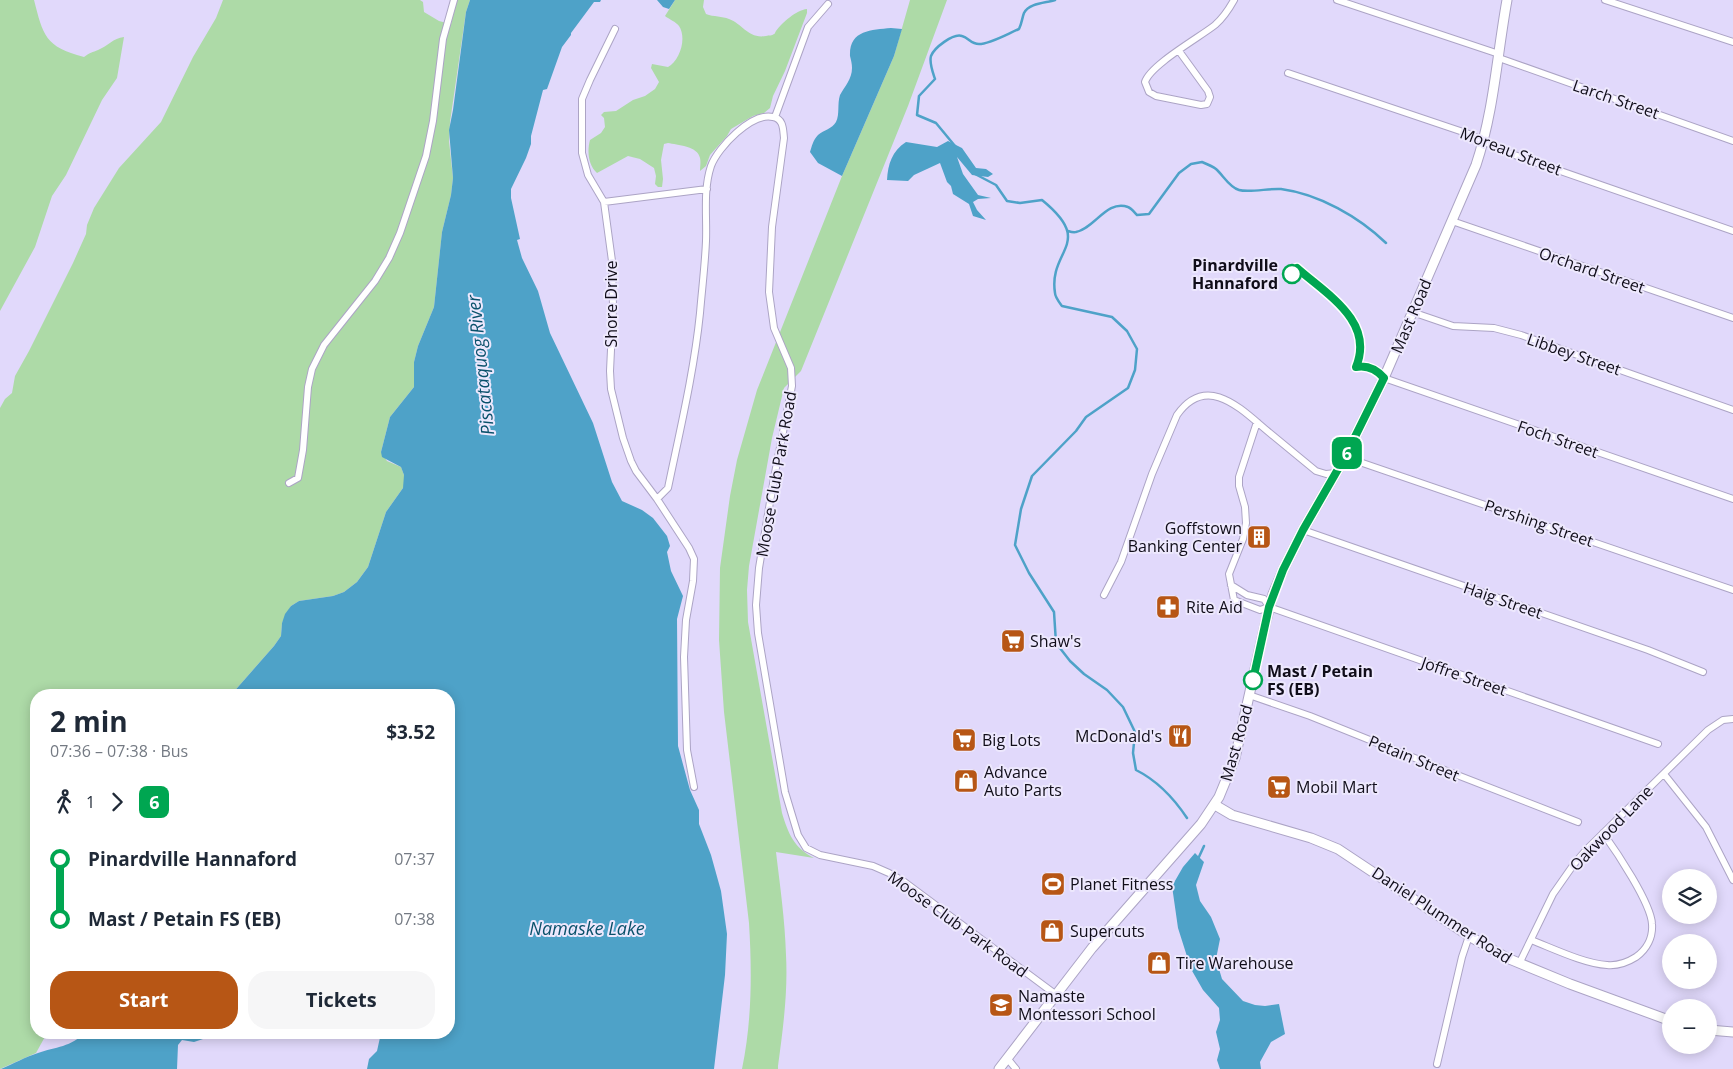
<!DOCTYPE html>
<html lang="en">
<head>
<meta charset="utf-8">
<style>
  body { margin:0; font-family:"Open Sans",sans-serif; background:#f6f6f7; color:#1f2937; height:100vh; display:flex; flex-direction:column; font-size:19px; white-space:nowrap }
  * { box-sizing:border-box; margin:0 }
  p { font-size:16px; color:#747a83 }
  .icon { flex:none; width:28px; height:28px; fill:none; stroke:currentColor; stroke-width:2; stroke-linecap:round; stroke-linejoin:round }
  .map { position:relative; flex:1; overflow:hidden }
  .drawer { position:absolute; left:30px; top:689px; width:425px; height:350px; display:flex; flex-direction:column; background:#fff; border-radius:20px; box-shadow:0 2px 12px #0003 }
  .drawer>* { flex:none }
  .badge { padding:0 10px; border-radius:8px; font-size:18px; line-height:32px }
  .controls { position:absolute; left:1662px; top:869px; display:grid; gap:10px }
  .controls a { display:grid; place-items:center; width:55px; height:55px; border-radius:50%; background:#fff; box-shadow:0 2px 12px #0003; font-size:25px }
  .map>.badge { position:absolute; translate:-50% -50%; box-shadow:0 0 0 2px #fff }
  .legs { display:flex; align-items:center; gap:8px; height:55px; padding:0 20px; font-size:16px }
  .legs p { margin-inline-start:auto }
  .headline { display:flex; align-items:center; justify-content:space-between; height:85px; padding:0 20px }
  h1 { font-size:28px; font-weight:700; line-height:38px }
  .action { display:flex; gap:10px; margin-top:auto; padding:10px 20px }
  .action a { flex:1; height:58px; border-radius:20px; background:#b75615; color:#fff; font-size:20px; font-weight:700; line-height:58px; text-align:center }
  .action a+a { background:#f6f6f7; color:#1f2937 }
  ul { padding:0 20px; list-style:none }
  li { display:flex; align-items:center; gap:18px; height:60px; font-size:19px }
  li i { display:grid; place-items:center; width:8px; height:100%; margin:0 6px; background:currentColor }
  li i::after { content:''; width:12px; height:12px; margin:-6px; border:4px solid; border-radius:50%; background:#fff }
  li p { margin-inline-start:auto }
  li:first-child i { background:linear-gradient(#0000 50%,currentColor 0) }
  li:last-child i { background:linear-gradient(currentColor 50%,#0000 0) }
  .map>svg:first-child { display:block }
  .green { fill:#addaa7 }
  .water { fill:#4ea2c8 }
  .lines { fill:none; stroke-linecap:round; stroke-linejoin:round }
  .stream { stroke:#4ea2c8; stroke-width:2.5 }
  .street-casing { stroke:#aca4c5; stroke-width:8 }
  .secondary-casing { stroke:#aca4c5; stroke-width:11 }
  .street { stroke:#fff; stroke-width:6 }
  .secondary { stroke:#fff; stroke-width:9 }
  .line-1-casing { stroke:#fff; stroke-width:11 }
  .line-1 { stroke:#00a651; stroke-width:8 }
  .stop-1-dot { fill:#fff; stroke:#00a651; stroke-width:2.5 }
  .labels { text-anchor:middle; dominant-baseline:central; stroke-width:4; stroke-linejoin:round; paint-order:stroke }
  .street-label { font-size:16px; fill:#100d19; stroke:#ede8fd }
  .stop-label { font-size:16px; font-weight:bold; fill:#100d19; stroke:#ede8fd; text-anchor:end }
  .poi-label { font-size:16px; fill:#100d19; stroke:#ede8fd; text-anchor:start }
  .water-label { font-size:18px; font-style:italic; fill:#0a516b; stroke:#ede8fd }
</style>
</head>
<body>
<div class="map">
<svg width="1733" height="1069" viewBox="0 0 1733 1069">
  <rect width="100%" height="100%" fill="#e1d9fb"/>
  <path class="green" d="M 0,0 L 34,0 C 43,35 45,47 84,57 C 89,53 93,52 98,50 C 108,46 113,38 124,37 L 117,78 L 102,100 L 66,175 L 52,196 L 35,247 L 0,311 Z
    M 223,0 L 420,0 L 423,2 L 424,12 L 439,21 L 451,24 L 457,0 L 470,0 L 466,12 L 450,122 L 449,141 L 453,178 L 451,195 L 442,232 L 434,307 L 418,346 L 414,362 L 414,387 L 390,417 L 381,452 L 387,461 L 401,467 L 404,475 L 405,484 L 403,488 L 386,512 L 368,567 L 357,582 L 344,592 L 333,596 L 299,601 L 291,606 L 282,623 L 281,636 L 274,646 L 231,695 L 36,695 L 36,1032 L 47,1033 L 36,1053 L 0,1069 L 0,408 L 5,399 L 12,393 L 15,376 L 29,351 L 73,263 L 86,234 L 87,225 L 94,208 L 119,168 L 161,122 L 193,57 L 216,18 Z
    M 675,0 L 704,0 L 703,7 L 706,14 C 714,17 722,16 729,19 C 743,24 748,39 766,36 C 769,35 772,36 774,34 C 775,34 775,32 776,31 C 782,23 796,10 807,9 L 807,13 L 785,71 L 773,96 L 770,108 L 764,113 L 753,116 L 731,129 L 727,136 L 710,155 L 706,166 L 700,171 C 700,167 701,162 700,158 C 698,146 677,145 668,143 L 664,144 L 661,160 L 663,179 L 662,187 L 658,187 L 655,184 L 656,176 L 654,168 L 640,159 L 628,156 L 597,173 C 588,165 587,151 590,140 L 601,133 L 605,127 L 604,118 L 601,115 L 604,112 L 616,111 L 633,100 L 645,96 L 655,89 L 659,82 L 651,68 L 652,64 L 668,67 C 680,60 687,38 679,26 C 676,22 669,19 665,16 Z
    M 910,0 L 947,0 L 908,106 L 801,371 L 784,388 L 772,438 L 749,566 L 747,590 L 748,622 L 782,813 C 788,833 794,848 814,858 L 776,852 C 780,886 785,920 786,955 C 788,992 783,1029 778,1066 L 778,1069 L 742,1069 C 752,1021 752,972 749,923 L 724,712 L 719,640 L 720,568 L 730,496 L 737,460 L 757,390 L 842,176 L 894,56 Z"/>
  <path class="water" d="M 470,0 L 601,0 L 600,2 L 594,2 L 571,33 L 571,35 L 562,47 L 547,89 L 543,90 L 531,136 L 531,144 L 526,158 L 511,189 L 511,198 L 520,239 L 517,240 L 522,258 L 538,291 L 550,333 L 593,423 L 612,482 L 622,501 L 642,510 L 653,518 L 667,536 L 670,546 L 667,552 L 671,571 L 683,596 L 677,619 L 678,746 L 690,790 L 699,810 L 699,824 L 711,855 L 721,891 L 727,934 L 725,975 L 714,1069 L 367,1069 L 369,1059 L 377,1051 L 381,1033 L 449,1032 L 449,695 L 231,695 L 274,646 L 281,636 L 282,623 L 285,614 L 291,606 L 299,601 L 333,596 L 344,592 L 357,582 L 368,567 L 386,512 L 403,488 L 404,475 L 401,467 L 382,457 L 381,452 L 390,417 L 414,387 L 414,362 L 418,346 L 434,307 L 442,232 L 451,195 L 453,178 L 449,130 L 453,110 L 466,12 Z
    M 657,0 L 675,0 L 669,9 L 663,7 Z
    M 891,28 L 902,29 L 894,56 L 842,176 L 818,163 L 810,152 C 812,146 813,140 818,135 C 824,130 832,129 836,122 C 840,114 837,104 840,95 C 845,86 852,79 852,68 C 852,64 851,60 850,56 C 849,30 871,30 891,28 Z
    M 948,141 L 962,148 L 976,168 L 986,169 L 993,174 L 988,177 L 972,175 L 957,157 L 963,174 L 978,195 L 991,198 L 978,199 L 973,202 L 977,210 L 986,220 L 973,216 L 969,204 L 953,194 L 951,186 L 947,182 L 940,163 L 914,175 L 908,181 L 887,180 C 888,164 892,151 906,142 L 937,147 Z
    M 1195,853 L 1204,862 L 1196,885 L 1200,901 L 1211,917 L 1220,939 L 1216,959 L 1222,979 L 1243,1001 L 1255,1005 L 1265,1006 L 1279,1004 L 1285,1034 L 1271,1042 L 1260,1062 L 1261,1069 L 1220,1069 L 1217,1060 L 1220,1049 L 1216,1032 L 1220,1020 L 1219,1008 L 1203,990 L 1191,969 L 1178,928 L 1172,886 L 1183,867 Z
    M 85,1032 L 221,1032 L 221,1033 L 194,1042 L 182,1040 L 178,1045 L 177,1069 L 1,1069 C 13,1064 25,1057 38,1053 C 55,1047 72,1047 85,1032 Z"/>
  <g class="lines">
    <path class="stream" d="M 955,146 L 936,123 L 917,115 L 919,96 L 935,79 C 933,73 929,63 931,56 C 934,48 953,33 962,36 C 969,38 971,44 979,44 C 990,44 1009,33 1019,29 C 1022,23 1022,18 1024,13 C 1029,3 1046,3 1055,0
      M 975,174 L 996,185 L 1007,201 L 1020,203 L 1042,200 C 1096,244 1048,249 1055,293 C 1055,297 1059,302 1062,306 L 1112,317 L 1127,331 L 1137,349 L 1135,370 L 1128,388 L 1086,417 L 1076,431 L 1032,476 L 1021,509 L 1015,545 L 1029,573 L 1054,612 L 1056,643 L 1070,661 L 1084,674 L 1107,690 L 1123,707 L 1135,732 L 1133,753 L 1136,770 C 1158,781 1173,797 1187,818
      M 1068,231 C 1071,232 1074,233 1076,232 C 1094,229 1107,199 1128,207 C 1131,208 1135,213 1137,215 L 1149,214 L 1179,173 L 1191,164 L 1202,162 C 1207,164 1212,166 1216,169 C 1223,175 1229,187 1239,190 C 1249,193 1270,188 1281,189 C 1319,194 1359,217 1386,243
      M 1198,859 L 1204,846"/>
    <defs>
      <path id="street" d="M 1337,0 L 1499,54
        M 1605,0 L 1733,42
        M 615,29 L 590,80 L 582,99 L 582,153 L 588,175 L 604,202 L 612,261 L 613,307 L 610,371 L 611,389 L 623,438 L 631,461 L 636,471 L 657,499
        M 1179,51 L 1208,91 L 1210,97 L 1207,104 L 1201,105 L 1156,96 L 1149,92 L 1145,82 C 1150,65 1200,37 1215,25 C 1223,18 1229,9 1234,0
        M 1499,58 L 1733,141
        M 1288,73 L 1472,135 L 1503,151 L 1733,231
        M 775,117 L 808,27 L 828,4
        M 604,202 L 707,189
        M 1452,221 L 1733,318
        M 1412,312 L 1453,326 L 1494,328 L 1521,335 L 1733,410
        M 1384,378 L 1733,499
        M 1257,422 L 1239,477 L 1239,486 L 1245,507 L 1246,523 L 1243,539 L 1229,574 L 1234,600 L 1260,610 L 1269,607
        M 1345,457 L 1733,590
        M 289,483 L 298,478 L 303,450 L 308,387 L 312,369 L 324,345 L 375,281 L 389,258 L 400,233 L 426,156 L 433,121 L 443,39 L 454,0
        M 1303,530 L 1648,650 L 1703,672
        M 1231,585 L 1247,595 L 1264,599 L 1269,607
        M 1104,595 L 1121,562 L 1152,474 L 1177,415 C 1206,374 1239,407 1265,429 C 1282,443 1299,457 1316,471 L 1326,474 L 1336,473
        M 1269,607 L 1658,744
        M 1249,695 L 1310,716 L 1452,773 L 1578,822
        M 1664,774 L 1706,827 L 1733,880
        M 694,787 L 687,750 L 684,657 L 686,620 L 693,581 L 694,559 L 689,548 L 657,499 L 668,488 C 680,430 694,372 700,313 C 702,289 705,265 706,241 C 707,216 703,190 711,166 C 718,147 752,112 773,117 C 784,119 783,130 784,138 L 772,227 L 769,292 L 774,328 L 791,368 L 792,386 L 774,478 L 759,568 L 756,605 L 758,633 L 785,792 L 798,835 L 806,848 L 820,855 L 873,866 L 889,873 L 903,881 L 1055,994
        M 1531,940 C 1552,948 1585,964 1607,965 C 1617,966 1628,962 1636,957 C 1647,949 1653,937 1652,924 C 1651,903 1616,851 1603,833
        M 1519,964 L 1553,894 L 1574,864 L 1586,850 L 1708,730 L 1723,720 L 1733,719
        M 1007,1058 L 1016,1069
        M 1437,1064 L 1462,957 L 1469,936"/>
      <path id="secondary" d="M 1215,805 L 1232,815 L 1311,838 L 1338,849 L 1469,936 L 1507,958 L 1570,984 L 1671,1021
        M 1709,1030 L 1733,1032
        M 999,1069 L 1092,948 L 1201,824 L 1219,797 L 1235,758 L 1265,625 L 1273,594 L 1283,570 L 1303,530 L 1345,457 L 1384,378 L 1476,165 C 1494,111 1497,55 1507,0"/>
    </defs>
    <use href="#street" class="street-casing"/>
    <use href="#secondary" class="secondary-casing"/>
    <use href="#street" class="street"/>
    <use href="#secondary" class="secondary"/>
  </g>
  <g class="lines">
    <defs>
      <path id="line-1" d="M 1253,680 L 1269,607 L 1283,570 L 1303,530 L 1345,457 L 1384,378 C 1377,370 1367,365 1356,367 C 1375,321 1326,294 1297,268 L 1292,274"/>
    </defs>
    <use href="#line-1" class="line-1-casing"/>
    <use href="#line-1" class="line-1"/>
  </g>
  <defs>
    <symbol id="building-square" viewBox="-11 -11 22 22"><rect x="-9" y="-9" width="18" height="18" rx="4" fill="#b75615" stroke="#ede8fd"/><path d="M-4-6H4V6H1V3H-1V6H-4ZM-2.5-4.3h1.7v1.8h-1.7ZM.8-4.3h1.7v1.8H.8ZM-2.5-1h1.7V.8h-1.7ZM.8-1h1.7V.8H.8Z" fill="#fff"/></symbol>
    <symbol id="pharmacy-square" viewBox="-11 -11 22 22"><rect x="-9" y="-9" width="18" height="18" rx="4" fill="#b75615" stroke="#ede8fd"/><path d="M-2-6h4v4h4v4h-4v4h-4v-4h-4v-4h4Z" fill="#fff"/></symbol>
    <symbol id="supermarket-square" viewBox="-11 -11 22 22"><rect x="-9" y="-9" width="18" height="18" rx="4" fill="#b75615" stroke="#ede8fd"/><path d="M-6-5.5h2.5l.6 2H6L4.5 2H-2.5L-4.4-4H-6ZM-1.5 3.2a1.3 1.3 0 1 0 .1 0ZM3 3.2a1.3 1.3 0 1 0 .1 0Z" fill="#fff"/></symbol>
    <symbol id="restaurant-square" viewBox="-11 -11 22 22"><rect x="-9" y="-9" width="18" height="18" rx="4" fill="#b75615" stroke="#ede8fd"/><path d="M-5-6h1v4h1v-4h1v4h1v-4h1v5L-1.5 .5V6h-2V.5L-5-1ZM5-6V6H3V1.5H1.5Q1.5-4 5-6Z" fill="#fff"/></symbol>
    <symbol id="shop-square" viewBox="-11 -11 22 22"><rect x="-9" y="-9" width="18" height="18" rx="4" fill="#b75615" stroke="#ede8fd"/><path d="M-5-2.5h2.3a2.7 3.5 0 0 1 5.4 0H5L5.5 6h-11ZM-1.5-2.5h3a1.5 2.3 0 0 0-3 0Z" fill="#fff"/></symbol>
    <symbol id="stadium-square" viewBox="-11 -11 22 22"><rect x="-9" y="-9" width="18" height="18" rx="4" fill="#b75615" stroke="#ede8fd"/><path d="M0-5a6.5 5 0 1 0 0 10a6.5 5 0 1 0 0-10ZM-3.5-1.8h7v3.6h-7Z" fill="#fff"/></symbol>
    <symbol id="school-square" viewBox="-11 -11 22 22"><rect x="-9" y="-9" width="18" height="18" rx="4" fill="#b75615" stroke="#ede8fd"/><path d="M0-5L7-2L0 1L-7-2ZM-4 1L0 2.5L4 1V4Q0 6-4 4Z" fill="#fff"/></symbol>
  </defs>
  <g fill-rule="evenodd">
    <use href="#building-square" x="1245" y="523" width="28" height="28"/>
    <use href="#pharmacy-square" x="1154" y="593" width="28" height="28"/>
    <use href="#supermarket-square" x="999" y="627" width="28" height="28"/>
    <use href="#restaurant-square" x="1166" y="722" width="28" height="28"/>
    <use href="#supermarket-square" x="950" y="726" width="28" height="28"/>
    <use href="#shop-square" x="952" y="767" width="28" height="28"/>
    <use href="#supermarket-square" x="1265" y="773" width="28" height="28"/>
    <use href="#stadium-square" x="1039" y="870" width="28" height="28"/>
    <use href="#shop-square" x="1038" y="917" width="28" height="28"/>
    <use href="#shop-square" x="1145" y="949" width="28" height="28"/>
    <use href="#school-square" x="987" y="991" width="28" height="28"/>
  </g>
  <g class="stop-1-dot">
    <circle cx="1292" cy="274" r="9"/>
    <circle cx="1253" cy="680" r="9"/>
  </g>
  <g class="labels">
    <g class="street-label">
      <text transform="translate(1616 99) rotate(19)">Larch Street</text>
      <text transform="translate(1511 151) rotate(21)">Moreau Street</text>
      <text transform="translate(1592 270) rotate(19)">Orchard Street</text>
      <text transform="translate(611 304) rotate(-90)">Shore Drive</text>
      <text transform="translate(1411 316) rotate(-67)">Mast Road</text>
      <text transform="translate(1574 354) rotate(19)">Libbey Street</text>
      <text transform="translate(1558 439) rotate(19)">Foch Street</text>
      <text transform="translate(776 474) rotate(-80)">Moose Club Park Road</text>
      <text transform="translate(1539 523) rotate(19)">Pershing Street</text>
      <text transform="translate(1503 600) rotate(19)">Haig Street</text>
      <text transform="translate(1464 676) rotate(19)">Joffre Street</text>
      <text transform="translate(1236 743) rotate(-74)">Mast Road</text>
      <text transform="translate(1414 758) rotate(22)">Petain Street</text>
      <text transform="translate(1611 828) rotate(-46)">Oakwood Lane</text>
      <text transform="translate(1442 915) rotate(33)">Daniel Plummer Road</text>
      <text transform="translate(958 924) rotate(36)">Moose Club Park Road</text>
    </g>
    <g class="stop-label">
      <text x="1278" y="265">Pinardville<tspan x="1278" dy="18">Hannaford</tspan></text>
      <text x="1267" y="671" text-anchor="start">Mast / Petain<tspan x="1267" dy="18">FS (EB)</tspan></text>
    </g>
    <g class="poi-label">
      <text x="1242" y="528" text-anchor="end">Goffstown<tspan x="1242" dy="18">Banking Center</tspan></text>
      <text x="1186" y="607">Rite Aid</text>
      <text x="1030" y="641">Shaw's</text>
      <text x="1162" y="736" text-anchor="end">McDonald's</text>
      <text x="982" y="740">Big Lots</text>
      <text x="984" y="772">Advance<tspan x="984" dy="18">Auto Parts</tspan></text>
      <text x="1296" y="787">Mobil Mart</text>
      <text x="1070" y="884">Planet Fitness</text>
      <text x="1070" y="931">Supercuts</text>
      <text x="1176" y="963">Tire Warehouse</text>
      <text x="1018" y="996">Namaste<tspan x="1018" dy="18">Montessori School</tspan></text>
    </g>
    <g class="water-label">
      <text transform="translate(480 365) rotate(-96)">Piscataquog River</text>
      <text x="587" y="928">Namaske Lake</text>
    </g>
  </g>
</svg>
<div class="controls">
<a><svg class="icon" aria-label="layers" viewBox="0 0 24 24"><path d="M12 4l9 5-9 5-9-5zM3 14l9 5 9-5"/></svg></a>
<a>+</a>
<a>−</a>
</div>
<b class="badge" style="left:1347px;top:453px;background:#00a651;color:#fff">6</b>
<section class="drawer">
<div class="headline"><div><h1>2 min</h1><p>07:36 – 07:38 · Bus</p></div><b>$3.52</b></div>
<div class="legs"><svg class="icon" aria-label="walk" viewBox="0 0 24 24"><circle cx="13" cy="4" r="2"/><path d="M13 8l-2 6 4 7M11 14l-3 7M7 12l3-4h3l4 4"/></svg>1<svg class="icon" aria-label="forward" viewBox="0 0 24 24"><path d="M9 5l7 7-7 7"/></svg><b class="badge" style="background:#00a651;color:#fff">6</b></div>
<ul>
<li><i style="color:#00a651"></i><b>Pinardville Hannaford</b><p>07:37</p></li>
<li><i style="color:#00a651"></i><b>Mast / Petain FS (EB)</b><p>07:38</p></li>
</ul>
<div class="action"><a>Start</a><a>Tickets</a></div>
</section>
</div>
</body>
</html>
